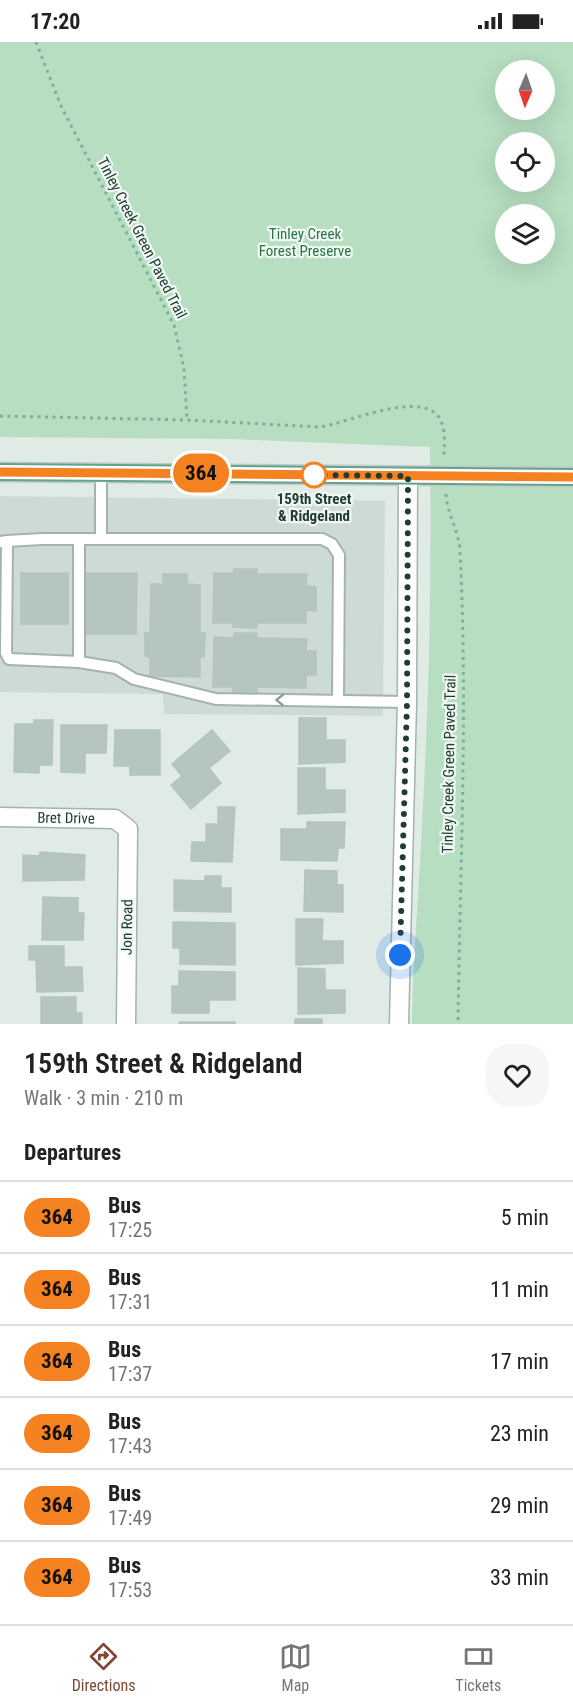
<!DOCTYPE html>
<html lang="en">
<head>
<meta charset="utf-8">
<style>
  body { margin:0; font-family:"Roboto Condensed",sans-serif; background:#f6f6f6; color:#222; height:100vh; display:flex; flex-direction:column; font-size:22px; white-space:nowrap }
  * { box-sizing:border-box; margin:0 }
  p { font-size:20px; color:#767676 }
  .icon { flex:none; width:33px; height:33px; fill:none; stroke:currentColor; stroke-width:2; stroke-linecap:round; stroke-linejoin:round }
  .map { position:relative; height:982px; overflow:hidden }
  .side { display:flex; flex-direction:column; background:#fff; flex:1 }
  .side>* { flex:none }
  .badge { padding:0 12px; border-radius:20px; font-size:21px; line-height:39px }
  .needle { width:39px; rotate:182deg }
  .buttons { position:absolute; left:495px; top:18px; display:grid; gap:12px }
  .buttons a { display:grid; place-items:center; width:60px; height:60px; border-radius:50%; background:#fff; box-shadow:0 6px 24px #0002; font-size:30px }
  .you { position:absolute; width:30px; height:30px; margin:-15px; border:4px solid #fff; border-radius:50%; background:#1a73e8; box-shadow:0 0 0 9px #1a73e833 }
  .map>.badge { position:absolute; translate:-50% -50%; box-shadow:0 0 0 3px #fff }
  h2 { padding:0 24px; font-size:22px; line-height:54px }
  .round { display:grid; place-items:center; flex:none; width:63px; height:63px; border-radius:24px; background:#f6f6f6 }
  .summary { display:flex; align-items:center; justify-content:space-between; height:102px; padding:0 24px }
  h1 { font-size:28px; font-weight:600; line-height:45px }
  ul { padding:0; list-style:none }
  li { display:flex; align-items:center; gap:18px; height:72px; padding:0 24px; border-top:2px solid #e0e0e0 }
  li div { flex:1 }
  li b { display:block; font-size:22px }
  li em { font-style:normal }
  li .badge { min-width:66px; font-weight:700; text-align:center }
  .status { display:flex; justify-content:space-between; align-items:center; height:42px; padding:0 30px; background:#fff; direction:ltr }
  .status svg { height:16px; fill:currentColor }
  .tabs { display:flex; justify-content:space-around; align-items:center; height:84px; border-top:2px solid #e0e0e0; background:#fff; font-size:16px; color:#767676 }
  .tabs a { display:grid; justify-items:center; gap:3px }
  .tabs .current { color:#824638 }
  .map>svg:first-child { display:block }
  .built { fill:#cedbd4 }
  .green { fill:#b7dec0; fill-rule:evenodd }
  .building { fill:#b5c6be; stroke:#b2c5bc; stroke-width:1.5 }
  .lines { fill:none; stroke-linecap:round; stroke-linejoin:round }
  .service-casing { stroke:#a3b3ad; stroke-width:14 }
  .minor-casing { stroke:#a3b3ad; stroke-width:21 }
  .tertiary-casing { stroke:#a3b3ad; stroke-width:21 }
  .primary-casing { stroke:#c1c8c6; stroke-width:21 }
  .path { stroke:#7fb09e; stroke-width:3; stroke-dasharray:3 4.5; stroke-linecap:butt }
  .service { stroke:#fff; stroke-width:10 }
  .minor { stroke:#fff; stroke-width:18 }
  .tertiary { stroke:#fff; stroke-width:18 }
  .primary { stroke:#62a38f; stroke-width:18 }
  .oneway { stroke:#909e99 }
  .line-casing { stroke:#fff; stroke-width:14 }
  .line { stroke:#f58220; stroke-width:9 }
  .walk { stroke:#203c33; stroke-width:6; stroke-dasharray:0 10.8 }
  .stop-dot { fill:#fff; stroke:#f58220; stroke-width:3 }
  .labels { text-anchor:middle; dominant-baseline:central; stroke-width:4.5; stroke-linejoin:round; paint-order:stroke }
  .park-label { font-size:15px; fill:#297442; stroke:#f0f8f4 }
  .street-label { font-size:15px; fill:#203c33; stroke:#f0f8f4 }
  .stop-label { font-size:15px; font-weight:bold; fill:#203c33; stroke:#f0f8f4 }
</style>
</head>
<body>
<div class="status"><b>17:20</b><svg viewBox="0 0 49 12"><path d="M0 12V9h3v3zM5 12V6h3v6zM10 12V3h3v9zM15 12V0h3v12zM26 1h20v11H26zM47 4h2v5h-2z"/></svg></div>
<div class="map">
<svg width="573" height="982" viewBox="0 0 573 982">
  <rect width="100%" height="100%" fill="#e0ebe6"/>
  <path class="built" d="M 0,454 L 385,459 L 383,674 L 164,672 L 163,652 L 0,650 Z"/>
  <path class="green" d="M 0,0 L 573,0 L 573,982 L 412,982 C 413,915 419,849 422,782 C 429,657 432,531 430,405 L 231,397 L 0,395 ZM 506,28 L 544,28 L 544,68 L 506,68 ZM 506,100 L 544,100 L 544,140 L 506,140 ZM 506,172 L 544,172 L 544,212 L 506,212 Z"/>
  <path class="building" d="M 234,527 L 257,527 L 257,532 L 307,532 L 306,544 L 316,545 L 316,569 L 306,568 L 306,581 L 257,581 L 257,586 L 233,585 L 233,581 L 213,581 L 214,531 L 233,531 Z
    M 21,531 L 68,531 L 68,582 L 21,582 Z
    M 87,531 L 137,531 L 136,592 L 87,592 Z
    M 163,532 L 187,532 L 187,542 L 200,543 L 200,591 L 205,591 L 204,615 L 200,615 L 200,635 L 150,634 L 150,615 L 145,614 L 145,591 L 150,591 L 151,542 L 163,542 Z
    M 234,591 L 257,591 L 257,596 L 307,597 L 306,609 L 316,609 L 316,633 L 306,633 L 306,646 L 257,645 L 257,650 L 233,650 L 233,645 L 213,645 L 214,595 L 234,596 Z
    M 299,676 L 326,676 L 326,698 L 345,698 L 345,720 L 299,722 Z
    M 34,678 L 53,678 L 52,723 L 39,723 L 39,731 L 14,730 L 15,682 L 34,682 Z
    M 61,683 L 107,683 L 106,711 L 85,711 L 85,731 L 61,730 Z
    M 115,688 L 160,688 L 160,733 L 130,733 L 130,724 L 114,724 Z
    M 212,688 L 230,709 L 209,726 L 221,741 L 191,767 L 171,743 L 182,734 L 172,722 Z
    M 298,726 L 325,726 L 325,748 L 345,748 L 345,770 L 298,772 Z
    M 218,765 L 235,765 L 232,820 L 191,819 L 192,800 L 206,800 L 206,782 L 218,782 Z
    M 307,780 L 345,780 L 344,806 L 338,806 L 337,819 L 281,818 L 281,787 L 307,787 Z
    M 40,810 L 85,813 L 84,838 L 23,839 L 23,813 L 39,814 Z
    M 305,828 L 337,829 L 337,843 L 343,843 L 343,870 L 304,869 Z
    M 205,834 L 221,834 L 221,846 L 231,846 L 231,870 L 174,869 L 174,838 L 205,839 Z
    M 43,855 L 78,856 L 78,871 L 84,871 L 83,898 L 42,898 Z
    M 296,877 L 323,877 L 322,899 L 343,899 L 343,921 L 296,923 Z
    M 173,880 L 235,881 L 235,923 L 180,922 L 180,906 L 173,906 Z
    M 29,904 L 64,904 L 64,925 L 82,925 L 83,949 L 37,950 L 36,918 L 29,918 Z
    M 298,926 L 325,927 L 325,948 L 345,948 L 345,971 L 298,972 Z
    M 179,929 L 235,930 L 235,958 L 209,958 L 209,971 L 172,971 L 172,944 L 179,944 Z
    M 41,955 L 76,955 L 76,971 L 82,971 L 82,982 L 41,982 Z
    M 295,977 L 322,977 L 322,982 L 295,982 Z
    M 180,980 L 235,980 L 235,982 L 179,982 Z"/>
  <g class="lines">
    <defs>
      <path id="service" d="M 79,497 L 79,620
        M 101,497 L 101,430
        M 7,499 L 42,497 L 322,497 L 332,502 L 339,513 L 338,659
        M 0,500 L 7,499 L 6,611 L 9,617 L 79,620 L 116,626 L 134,637 L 216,657 L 407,660"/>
      <g id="minor">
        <path id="s1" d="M 0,775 L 115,777 L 128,787 L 126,982"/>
      </g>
      <path id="tertiary" d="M 399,982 L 407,660 L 408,434"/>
      <path id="primary" d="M 0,430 L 573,435"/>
    </defs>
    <use href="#service" class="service-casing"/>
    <use href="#minor" class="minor-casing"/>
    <use href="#tertiary" class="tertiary-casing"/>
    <use href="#primary" class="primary-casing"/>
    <path class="path" d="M 36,0 L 61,64 L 174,283 L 184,326 L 187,378
      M 0,374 L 187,378 L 320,385 C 348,381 426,345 441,379 C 446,390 444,404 444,416
      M 446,452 C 447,473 459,488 460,509 C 468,666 460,825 458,982"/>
    <use href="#service" class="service"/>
    <use href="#minor" class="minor"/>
    <use href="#tertiary" class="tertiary"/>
    <use href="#primary" class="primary"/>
  </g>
  <defs><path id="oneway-chevron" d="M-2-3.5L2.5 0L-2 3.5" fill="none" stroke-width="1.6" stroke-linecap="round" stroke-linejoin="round" transform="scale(1.5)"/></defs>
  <use class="oneway" href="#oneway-chevron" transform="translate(280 658) rotate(-179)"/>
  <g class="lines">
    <defs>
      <path id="line" d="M 0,430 L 573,435"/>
    </defs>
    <use href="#line" class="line-casing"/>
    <use href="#line" class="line"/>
    <path class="walk" d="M 314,433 L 408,434 L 407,660 L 400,913"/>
  </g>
  <circle class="stop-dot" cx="314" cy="433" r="12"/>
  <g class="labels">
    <g class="park-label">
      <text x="305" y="192">Tinley Creek<tspan x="305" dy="17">Forest Preserve</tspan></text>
    </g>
    <g class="street-label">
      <text transform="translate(142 196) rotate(63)">Tinley Creek Green Paved Trail</text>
      <text transform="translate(449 722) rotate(-89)">Tinley Creek Green Paved Trail</text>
      <text stroke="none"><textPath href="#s1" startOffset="66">Bret Drive</textPath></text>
      <text transform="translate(127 885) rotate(-89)">Jon Road</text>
    </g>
    <g class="stop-label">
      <text x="314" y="457">159th Street<tspan x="314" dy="17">&amp; Ridgeland</tspan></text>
    </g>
  </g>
</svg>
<div class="buttons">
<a><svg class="needle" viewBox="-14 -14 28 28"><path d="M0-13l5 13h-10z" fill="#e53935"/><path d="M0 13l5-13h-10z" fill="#767676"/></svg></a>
<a><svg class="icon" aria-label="locate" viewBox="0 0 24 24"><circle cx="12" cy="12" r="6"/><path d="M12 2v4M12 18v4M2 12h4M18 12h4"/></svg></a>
<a><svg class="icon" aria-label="layers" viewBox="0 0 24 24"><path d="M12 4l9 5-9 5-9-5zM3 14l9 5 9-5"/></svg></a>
</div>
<div class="you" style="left:400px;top:913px"></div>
<b class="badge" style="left:201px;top:431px;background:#f58220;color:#111">364</b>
</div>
<section class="side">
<div class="summary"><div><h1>159th Street &amp; Ridgeland</h1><p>Walk · 3 min · 210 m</p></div><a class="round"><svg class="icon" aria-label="heart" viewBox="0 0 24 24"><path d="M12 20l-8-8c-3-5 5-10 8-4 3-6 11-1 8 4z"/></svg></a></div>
<h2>Departures</h2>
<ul>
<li><span class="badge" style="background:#f58220;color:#111">364</span><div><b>Bus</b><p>17:25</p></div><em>5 min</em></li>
<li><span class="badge" style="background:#f58220;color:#111">364</span><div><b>Bus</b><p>17:31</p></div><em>11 min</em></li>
<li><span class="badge" style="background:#f58220;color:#111">364</span><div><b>Bus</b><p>17:37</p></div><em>17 min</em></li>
<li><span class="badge" style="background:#f58220;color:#111">364</span><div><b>Bus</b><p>17:43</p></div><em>23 min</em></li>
<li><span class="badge" style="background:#f58220;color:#111">364</span><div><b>Bus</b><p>17:49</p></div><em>29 min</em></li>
<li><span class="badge" style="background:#f58220;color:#111">364</span><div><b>Bus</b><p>17:53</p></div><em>33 min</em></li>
</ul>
</section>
<nav class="tabs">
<a class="current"><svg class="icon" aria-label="directions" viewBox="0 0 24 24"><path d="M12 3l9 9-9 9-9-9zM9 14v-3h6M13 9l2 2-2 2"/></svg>Directions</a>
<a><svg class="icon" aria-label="map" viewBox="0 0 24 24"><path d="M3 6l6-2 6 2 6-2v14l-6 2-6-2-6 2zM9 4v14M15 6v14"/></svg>Map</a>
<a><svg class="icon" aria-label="tickets" viewBox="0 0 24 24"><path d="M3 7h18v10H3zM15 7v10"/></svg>Tickets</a>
</nav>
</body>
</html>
